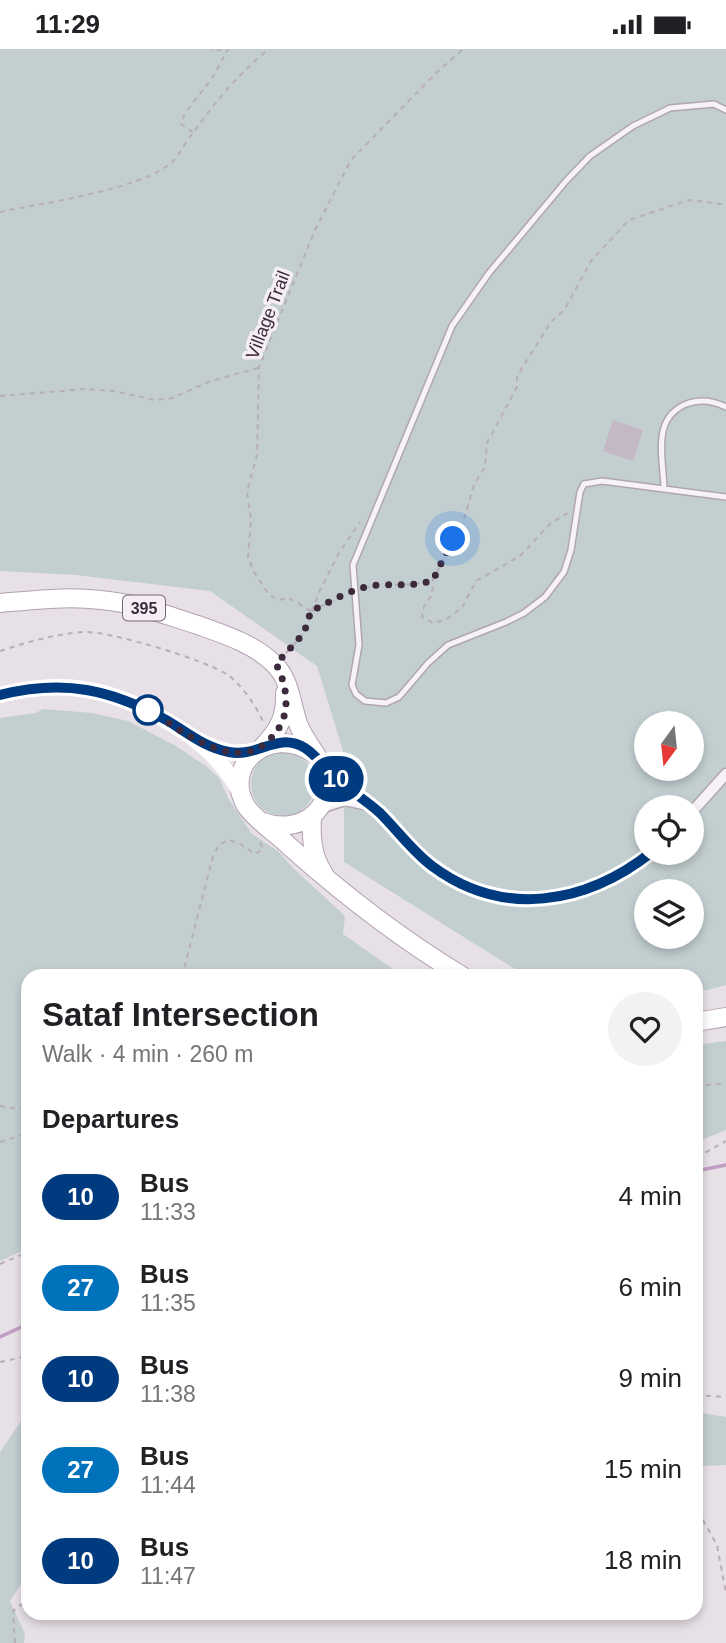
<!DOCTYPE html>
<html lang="en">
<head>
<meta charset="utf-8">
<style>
  body { margin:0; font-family:Arial,sans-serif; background:#f2f2f2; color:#202124; height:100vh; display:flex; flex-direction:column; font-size:26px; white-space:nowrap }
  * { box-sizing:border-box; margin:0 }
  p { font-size:23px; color:#757577 }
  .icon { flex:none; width:38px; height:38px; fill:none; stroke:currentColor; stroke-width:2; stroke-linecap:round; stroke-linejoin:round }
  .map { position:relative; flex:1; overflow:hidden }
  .side { position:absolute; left:21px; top:920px; width:682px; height:651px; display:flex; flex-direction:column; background:#fff; border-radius:21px; box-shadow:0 4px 10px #0003 }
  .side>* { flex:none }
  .badge { padding:0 14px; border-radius:23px; font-size:24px; line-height:46px }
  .needle { width:46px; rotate:195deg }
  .tools { position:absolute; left:634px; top:662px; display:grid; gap:14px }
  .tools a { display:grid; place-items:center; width:70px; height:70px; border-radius:50%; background:#fff; box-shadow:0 4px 10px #0003; font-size:35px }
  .you { position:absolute; width:35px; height:35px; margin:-18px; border:5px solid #fff; border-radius:50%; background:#1a73e8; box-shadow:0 0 0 10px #1a73e833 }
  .map>.badge { position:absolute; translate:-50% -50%; box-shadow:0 0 0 4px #fff }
  h2 { padding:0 21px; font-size:26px; line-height:63px }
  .round { display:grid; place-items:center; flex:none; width:74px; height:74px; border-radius:37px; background:#f2f2f2 }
  .head { display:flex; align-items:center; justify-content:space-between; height:119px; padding:0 21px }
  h1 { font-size:33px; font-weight:600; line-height:52px }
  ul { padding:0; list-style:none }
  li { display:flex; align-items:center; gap:21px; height:91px; padding:0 21px }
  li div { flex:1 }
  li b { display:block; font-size:26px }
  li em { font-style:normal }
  li .badge { min-width:77px; font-weight:700; text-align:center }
  .status { display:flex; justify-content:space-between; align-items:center; height:49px; padding:0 35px; background:#fff; direction:ltr }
  .status svg { height:19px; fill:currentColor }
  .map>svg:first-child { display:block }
  .green { fill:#c2ced0; fill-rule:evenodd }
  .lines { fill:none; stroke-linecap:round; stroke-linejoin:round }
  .stream { stroke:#c19fc3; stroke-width:3.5 }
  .building { fill:#c3b8c3 }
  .service-casing { stroke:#b1a6b0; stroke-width:8 }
  .minor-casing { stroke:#b1a6b0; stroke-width:13 }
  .primary-casing { stroke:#b2a0b1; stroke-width:20 }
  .path { stroke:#b7aeb7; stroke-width:2; stroke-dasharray:5 5; stroke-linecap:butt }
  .service { stroke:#f6f2f6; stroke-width:5 }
  .minor { stroke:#f6f2f6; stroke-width:10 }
  .secondary { stroke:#fff; stroke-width:16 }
  .primary { stroke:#fff; stroke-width:18 }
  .line-casing { stroke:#fff; stroke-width:16 }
  .line { stroke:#003b80; stroke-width:10 }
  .walk { stroke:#3d2a3c; stroke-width:7; stroke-dasharray:0 12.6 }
  .stop-dot { fill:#fff; stroke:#003b80; stroke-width:3.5 }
  .labels { text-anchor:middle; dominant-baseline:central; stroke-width:7; stroke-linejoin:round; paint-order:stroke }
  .shield { fill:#f5eff5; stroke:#746574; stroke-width:2 }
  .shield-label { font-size:16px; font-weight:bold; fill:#3d2a3c }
  .street-label { font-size:18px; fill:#3d2a3c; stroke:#f5eff5 }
</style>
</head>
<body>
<div class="status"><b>11:29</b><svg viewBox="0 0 49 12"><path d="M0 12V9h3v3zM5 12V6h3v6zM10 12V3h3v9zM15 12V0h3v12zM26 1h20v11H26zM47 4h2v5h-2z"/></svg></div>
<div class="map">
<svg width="726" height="1594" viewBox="0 0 726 1594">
  <rect width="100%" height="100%" fill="#e7e0e7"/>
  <path class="green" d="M 0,0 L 726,0 L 726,936 L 707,941 L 697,941 L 696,928 L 526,927 L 344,813 L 344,705 L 317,617 L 210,542 L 76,526 L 0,522 ZM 646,674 L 691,674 L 691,719 L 646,719 ZM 646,758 L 691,758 L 691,803 L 646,803 ZM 646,842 L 691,842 L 691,887 L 646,887 Z
    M 43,660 L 92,664 L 128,672 L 176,697 L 207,718 L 219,729 L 228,749 L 252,785 L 278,802 L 293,819 L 345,867 L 343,885 L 403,927 L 28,928 L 28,1199 L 0,1212 L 0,669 L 36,664 Z
    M251 735a32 32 0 1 1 64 0a32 32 0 1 1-64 0Z
    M 726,992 L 726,1081 L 697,1093 L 697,996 Z
    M 28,1362 L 28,1524 L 10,1552 L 25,1585 L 24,1594 L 0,1594 L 0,1403 Z
    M 696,1363 L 726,1368 L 726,1416 L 697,1417 Z"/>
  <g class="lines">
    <path class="stream" d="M 696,1122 L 726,1116
      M 0,1288 L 28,1275"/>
  </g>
  <path class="building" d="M 613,371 L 643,381 L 633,412 L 603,402 Z"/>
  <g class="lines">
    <defs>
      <path id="service" d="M 726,61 L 714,55 L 670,59 L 633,77 L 590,107 L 566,132 L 489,224 L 452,277 L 353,516 L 359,596 L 352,636 L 356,645 L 365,652 L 386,654 L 399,648 L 428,614 L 448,596 L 506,573 L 524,564 L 545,548 L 564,523 L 571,501 L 580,443 L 584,435 L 602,432 L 726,448
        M 664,439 C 663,407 651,367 689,354 C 702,350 714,352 726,358"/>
      <path id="minor" d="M 324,719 C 341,735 361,747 378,763 C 396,780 410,801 430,816 C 501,870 585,856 652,803
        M 320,759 L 345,751 L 368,756
        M 691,764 L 726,725"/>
      <path id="primary" d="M 0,554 C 33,551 67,547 101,551 C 134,554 166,566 198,576 C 223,585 254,595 273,614 C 291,630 291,656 299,677 C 306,694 323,711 326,728 C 332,766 294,785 263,773
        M 263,697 C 279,681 286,667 285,644
        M 313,704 C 270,675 222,716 246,757 C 255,771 277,785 289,797 C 345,847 399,889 464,928
        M 312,768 C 311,789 312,807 324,825
        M 696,973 L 726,968"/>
    </defs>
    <use href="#service" class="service-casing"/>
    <use href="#minor" class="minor-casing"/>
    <use href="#primary" class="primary-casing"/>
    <path class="path" d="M 193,83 L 181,75 L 185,64 L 213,28 L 228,0 L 212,2 L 212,0
      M 0,163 C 42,154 147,140 174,111 C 181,103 186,92 193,84 C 214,54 240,23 269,0
      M 0,347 L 86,340 L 113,342 L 155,351 L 172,349 L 211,332 L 258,319
      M 568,464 L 551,474 L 520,507 L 476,532 L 462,559 L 445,571 L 433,574 L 422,568 L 424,557 L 432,546 L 433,531 L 464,470 L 474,436 L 485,418 L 487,394 L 517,338 L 517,327 L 551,273 L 565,260 L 591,212 L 629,171 L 689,151 L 722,155 L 726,152
      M 365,539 C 387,533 411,539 432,531
      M 311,562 L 289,549 L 279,551 L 269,546 L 254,523 L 248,508 L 251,470 L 247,443 L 257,406 L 259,318 L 315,181 L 351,111 L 435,25 L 463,0
      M 311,562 L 347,545
      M 0,602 C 28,593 54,585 84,583 C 110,582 206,611 228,626 C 240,634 258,659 263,673
      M 286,604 L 304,584 L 319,543 L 339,504 L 360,473
      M 182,928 L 213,807 L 219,796 L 228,791 L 239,794 L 255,805 L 263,800 L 260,793
      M 696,1037 L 726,1034
      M 0,1057 L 28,1061
      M 0,1093 L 28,1084
      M 696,1106 L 701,1106 L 726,1092
      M 0,1215 L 28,1203
      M 0,1313 L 28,1307
      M 696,1346 L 726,1348
      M 696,1464 L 700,1466 L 717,1496 L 726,1544
      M 15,1594 L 13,1562 L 28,1550"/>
    <use href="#service" class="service"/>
    <use href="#minor" class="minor"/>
    <path class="secondary" d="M 0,646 C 58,631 104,637 156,666 C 195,687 220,707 242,746
      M 206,696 L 232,704 L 256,702"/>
    <use href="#primary" class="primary"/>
  </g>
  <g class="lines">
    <defs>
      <path id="line" d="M 0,646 C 64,630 111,640 168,672 C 188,684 204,698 229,703 C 258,709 277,682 305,699 C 318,707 326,722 338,732 C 352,743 367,752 380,764 C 398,782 412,802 432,817 C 503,870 586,855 652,803"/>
    </defs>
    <use href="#line" class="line-casing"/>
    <use href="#line" class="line"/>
    <path class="walk" d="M 148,661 C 181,680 234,726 269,691 C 275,685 279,680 282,673 C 290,655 285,632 276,615 L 304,584 L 311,562 C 332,552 354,538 378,536 C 397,535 415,538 433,531 L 453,490"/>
  </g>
  <circle class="stop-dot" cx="148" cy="661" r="14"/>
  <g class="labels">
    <rect class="shield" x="123" y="546.5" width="42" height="25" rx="5"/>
    <g class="shield-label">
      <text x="144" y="559">395</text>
    </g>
    <g class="street-label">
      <text transform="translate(268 266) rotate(-69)">Village Trail</text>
    </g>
  </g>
</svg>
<div class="tools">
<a><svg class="needle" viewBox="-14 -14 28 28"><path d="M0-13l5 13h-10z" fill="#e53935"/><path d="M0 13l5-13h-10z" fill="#757577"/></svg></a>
<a><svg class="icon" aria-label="locate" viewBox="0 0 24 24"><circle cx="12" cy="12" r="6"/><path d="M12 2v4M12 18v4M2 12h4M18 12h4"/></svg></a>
<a><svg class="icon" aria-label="layers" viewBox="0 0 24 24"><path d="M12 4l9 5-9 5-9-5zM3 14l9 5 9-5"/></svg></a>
</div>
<div class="you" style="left:453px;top:490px"></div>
<b class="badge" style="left:336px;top:730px;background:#003b80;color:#fff">10</b>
<section class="side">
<div class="head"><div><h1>Sataf Intersection</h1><p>Walk · 4 min · 260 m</p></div><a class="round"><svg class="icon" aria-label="heart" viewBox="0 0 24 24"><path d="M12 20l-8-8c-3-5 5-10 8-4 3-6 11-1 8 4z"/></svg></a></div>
<h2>Departures</h2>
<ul>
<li><span class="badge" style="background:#003b80;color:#fff">10</span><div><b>Bus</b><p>11:33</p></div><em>4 min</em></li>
<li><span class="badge" style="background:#0072bc;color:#fff">27</span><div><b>Bus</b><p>11:35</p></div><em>6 min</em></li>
<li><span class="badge" style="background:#003b80;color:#fff">10</span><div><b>Bus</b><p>11:38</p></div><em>9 min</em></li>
<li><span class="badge" style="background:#0072bc;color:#fff">27</span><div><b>Bus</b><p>11:44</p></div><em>15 min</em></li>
<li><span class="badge" style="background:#003b80;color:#fff">10</span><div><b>Bus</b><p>11:47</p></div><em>18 min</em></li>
</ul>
</section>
</div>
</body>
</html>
